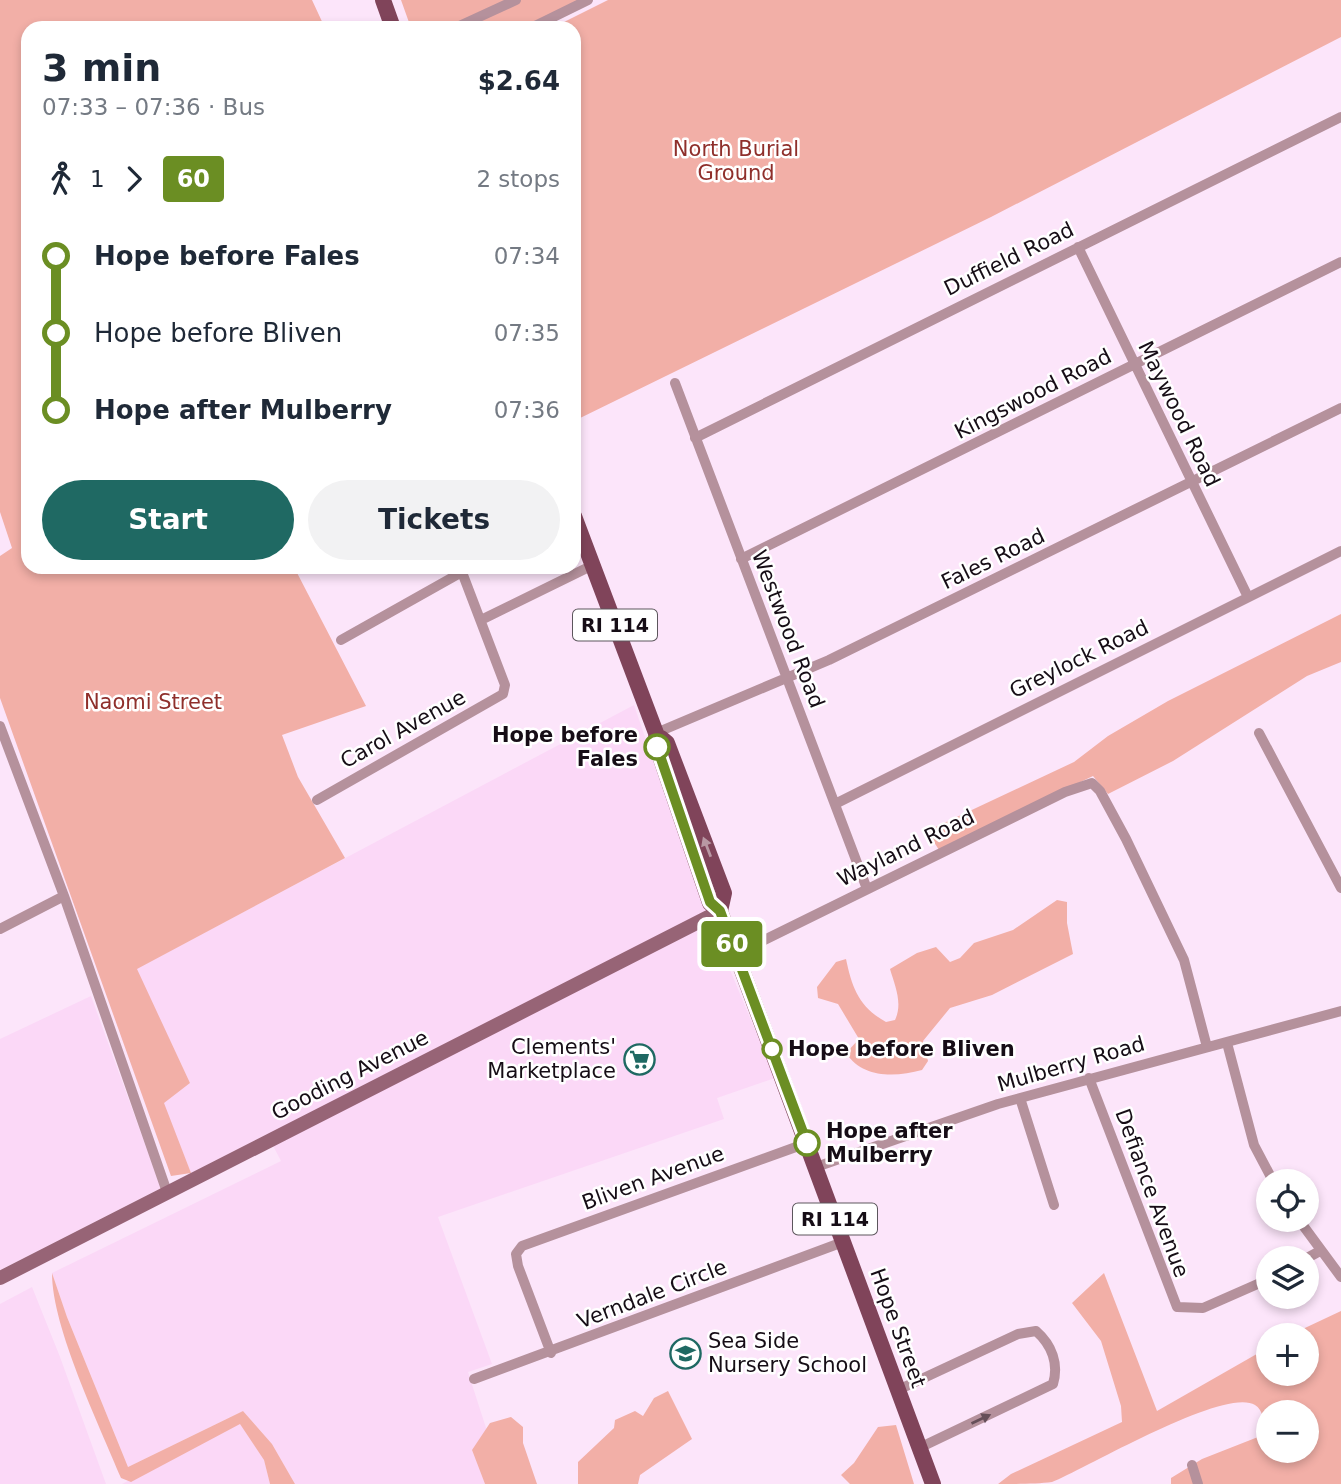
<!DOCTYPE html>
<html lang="en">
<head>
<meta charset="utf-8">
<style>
  body { margin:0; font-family:"DejaVu Sans",sans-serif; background:#f2f2f3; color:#1f2937; height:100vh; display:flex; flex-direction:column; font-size:26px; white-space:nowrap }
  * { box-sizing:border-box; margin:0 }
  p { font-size:23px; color:#747a83 }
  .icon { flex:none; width:38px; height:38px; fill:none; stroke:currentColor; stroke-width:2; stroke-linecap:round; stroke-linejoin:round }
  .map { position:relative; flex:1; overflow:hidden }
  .side { position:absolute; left:21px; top:21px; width:560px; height:553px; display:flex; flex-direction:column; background:#fff; border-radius:21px; box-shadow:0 4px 10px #0003 }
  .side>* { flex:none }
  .badge { padding:0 14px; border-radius:5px; font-size:24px; line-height:46px }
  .tools { position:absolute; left:1256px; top:1169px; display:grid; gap:14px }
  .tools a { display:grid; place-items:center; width:63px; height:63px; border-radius:50%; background:#fff; box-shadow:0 4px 10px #0003; font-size:35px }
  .map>.badge { position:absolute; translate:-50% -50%; box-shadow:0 0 0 4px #fff }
  .legs { display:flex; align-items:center; gap:10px; height:77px; padding:0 21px; font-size:23px }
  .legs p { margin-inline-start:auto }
  .headline { display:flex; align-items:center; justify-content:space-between; height:119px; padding:0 21px }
  h1 { font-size:38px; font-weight:700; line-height:52px }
  .primary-button { display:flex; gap:14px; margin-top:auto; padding:14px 21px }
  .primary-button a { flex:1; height:80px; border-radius:42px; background:#1f6963; color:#fff; font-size:28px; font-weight:700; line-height:80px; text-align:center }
  .primary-button a+a { background:#f2f2f3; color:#1f2937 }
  ul { padding:0 21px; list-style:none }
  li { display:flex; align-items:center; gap:24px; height:77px; font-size:26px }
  li i { display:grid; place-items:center; width:10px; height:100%; margin:0 9px; background:currentColor }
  li i::after { content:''; width:18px; height:18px; margin:-9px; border:5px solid; border-radius:50%; background:#fff }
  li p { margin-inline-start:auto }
  li:first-child i { background:linear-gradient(#0000 50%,currentColor 0) }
  li:last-child i { background:linear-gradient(currentColor 50%,#0000 0) }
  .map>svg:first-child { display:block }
  .built { fill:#fbd8f7 }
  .green { fill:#f2afa7; fill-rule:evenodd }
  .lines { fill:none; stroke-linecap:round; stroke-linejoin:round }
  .minor { stroke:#b5919c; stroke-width:10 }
  .secondary { stroke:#976476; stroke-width:14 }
  .primary { stroke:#80445a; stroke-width:16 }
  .oneway { fill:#b998a4 }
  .oneway2 { fill:#664f59 }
  .line-1-casing { stroke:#fff; stroke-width:16 }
  .line-1 { stroke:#6b8e23; stroke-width:10 }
  .stop-1-dot { fill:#fff; stroke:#6b8e23; stroke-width:3.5 }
  .labels { text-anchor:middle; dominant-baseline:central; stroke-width:5; stroke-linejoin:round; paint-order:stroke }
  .shield { fill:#fff; stroke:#5c565c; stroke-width:2 }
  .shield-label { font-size:19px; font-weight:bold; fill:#160d16 }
  .park-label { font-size:21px; fill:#8f2f2b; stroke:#fff }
  .street-label { font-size:21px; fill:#160d16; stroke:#fff }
  .stop-label { font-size:21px; font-weight:bold; fill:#160d16; stroke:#fff; text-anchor:start }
  .poi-label { font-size:21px; fill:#160d16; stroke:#fff; text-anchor:end }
</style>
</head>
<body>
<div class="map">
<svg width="1341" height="1484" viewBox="0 0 1341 1484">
  <rect width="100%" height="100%" fill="#fce5fa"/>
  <path class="built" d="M 634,705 L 701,900 L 775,1078 L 717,1098 L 724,1119 L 438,1217 L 492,1364 L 468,1372 L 487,1431 L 472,1450 L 485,1484 L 295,1484 L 272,1444 L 243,1411 L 128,1467 L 67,1317 L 52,1273 L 281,1161 L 267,1134 L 191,1173 L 163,1103 L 190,1083 L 136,969 Z
    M 91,996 L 161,1188 L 0,1270 L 0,1039 Z
    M 32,1287 L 60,1357 L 106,1484 L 0,1484 L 0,1304 Z
    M 240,1423 L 264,1460 L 270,1484 L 122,1484 Z"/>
  <path class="green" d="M 0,0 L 312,0 L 325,28 L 28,28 L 28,567 L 294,567 L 366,706 L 282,735 L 298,777 L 345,858 L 137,969 L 190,1083 L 164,1103 L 191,1173 L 171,1176 L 0,698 L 0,556 L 12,548 L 0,512 Z
    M 401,0 L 590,0 L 537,28 L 411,28 Z
    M 608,0 L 1341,0 L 1341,37 L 991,217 L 574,421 L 574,28 L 552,28 Z
    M 1341,614 L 1341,662 L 1307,676 L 1173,761 L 1108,794 L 1093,776 L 939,850 L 927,831 L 1074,762 L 1108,736 L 1168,701 Z
    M 1057,900 L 1067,902 L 1067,923 L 1073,954 L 992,995 L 950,1008 L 923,1041 L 928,1061 L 922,1070 C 896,1077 863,1079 846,1053 L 859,1039 L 838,1004 L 818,998 L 817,987 L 836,962 L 846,959 C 852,988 859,1007 886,1022 L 895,1020 C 903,1003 895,986 890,969 L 917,953 L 936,947 L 950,962 L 960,958 L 974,943 L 1013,930 Z
    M 52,1273 L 67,1317 L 128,1467 L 243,1411 L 272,1444 L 295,1484 L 270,1484 L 264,1460 L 240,1424 L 131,1482 L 121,1478 C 99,1424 52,1328 52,1273 Z
    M 1104,1273 L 1157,1411 L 1269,1347 L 1269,1374 L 1307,1374 L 1307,1335 L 1290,1335 L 1341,1311 L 1341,1484 L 1171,1484 L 1171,1478 L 1202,1459 L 1258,1437 L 1265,1429 C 1263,1419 1263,1410 1255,1405 C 1225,1386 1087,1468 1052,1482 C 1037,1484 1014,1484 998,1484 L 1011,1474 L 1122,1422 L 1121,1406 L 1101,1341 L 1072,1303 ZM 1269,1412 L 1307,1412 L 1307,1451 L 1269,1451 Z
    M 668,1391 L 692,1439 L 640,1475 L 638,1484 L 578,1484 L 578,1462 L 614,1428 L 615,1420 L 635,1411 L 643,1416 L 654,1398 Z
    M 511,1417 L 523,1427 L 523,1443 L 537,1484 L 485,1484 L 472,1450 L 490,1423 Z
    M 896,1425 L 914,1484 L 850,1484 L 841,1475 L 854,1463 L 878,1427 Z"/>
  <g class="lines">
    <path class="minor" d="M 455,28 L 516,0
      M 531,28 L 588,0
      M 1078,247 L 1248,597
      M 675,383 L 867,889
      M 695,438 L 1341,117
      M 741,559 L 1341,262
      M 481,620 L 593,565
      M 341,640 L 462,572
      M 0,726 L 64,896 L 167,1192
      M 656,733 L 829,660 L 1341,408
      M 1259,733 L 1341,888
      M 317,800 L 503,694 L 505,685 L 460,567
      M 835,804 L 1341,551
      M 0,929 L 64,896
      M 736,954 L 1065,792 L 1092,783 L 1100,791 L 1126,839 L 1184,960 L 1207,1047
      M 1227,1043 L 1254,1145 L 1273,1181
      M 1089,1078 L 1177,1307 L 1203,1308 L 1269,1279
      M 1020,1098 L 1054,1205
      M 816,1167 L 998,1104 L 1341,1011
      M 1299,1220 L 1341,1277
      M 1307,1258 L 1320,1251
      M 551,1353 L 518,1266 L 516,1254 L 522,1246 L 807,1143
      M 474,1379 L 843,1242
      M 898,1390 L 1018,1334 L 1036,1331 C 1052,1345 1059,1364 1053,1384 L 919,1448
      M 1192,1465 L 1198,1484"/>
    <path class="secondary" d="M 0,1278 L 720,911"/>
    <path class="primary" d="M 383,0 L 393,28
      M 574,516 L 656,733 L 657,747 L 710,903 L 720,911 L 933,1484
      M 661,738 L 667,743 L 724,893 L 720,911"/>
  </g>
  <defs><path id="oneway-solid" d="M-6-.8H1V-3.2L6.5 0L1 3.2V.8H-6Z" transform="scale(1.75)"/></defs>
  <use class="oneway" href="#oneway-solid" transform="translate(707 847) rotate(-111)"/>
  <use class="oneway2" href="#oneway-solid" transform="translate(981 1419) rotate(-25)"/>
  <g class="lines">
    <defs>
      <path id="line-1" d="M 657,747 L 710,902 L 720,911 L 807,1143"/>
    </defs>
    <use href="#line-1" class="line-1-casing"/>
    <use href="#line-1" class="line-1"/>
  </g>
  <defs>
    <symbol id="supermarket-ring" viewBox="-11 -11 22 22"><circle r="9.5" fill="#fff" stroke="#1f6963" stroke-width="1.5"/><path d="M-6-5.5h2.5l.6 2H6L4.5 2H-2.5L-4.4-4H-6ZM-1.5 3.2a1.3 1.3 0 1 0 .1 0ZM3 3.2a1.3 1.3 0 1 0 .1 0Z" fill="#1f6963"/></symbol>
    <symbol id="school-ring" viewBox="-11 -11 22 22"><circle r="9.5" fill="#fff" stroke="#1f6963" stroke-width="1.5"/><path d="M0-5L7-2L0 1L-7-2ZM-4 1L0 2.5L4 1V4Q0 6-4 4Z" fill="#1f6963"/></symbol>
  </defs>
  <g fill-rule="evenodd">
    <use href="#supermarket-ring" x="622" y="1042" width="35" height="35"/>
    <use href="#school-ring" x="668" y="1336" width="35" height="35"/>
  </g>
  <g class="stop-1-dot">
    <circle cx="657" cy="747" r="12"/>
    <circle cx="772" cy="1049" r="9"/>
    <circle cx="807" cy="1143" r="12"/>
  </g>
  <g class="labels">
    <g class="shield">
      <rect x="573" y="609.5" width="84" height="31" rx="5"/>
      <rect x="793" y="1203.5" width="84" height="31" rx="5"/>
    </g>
    <g class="shield-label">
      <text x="615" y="625">RI 114</text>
      <text x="835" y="1219">RI 114</text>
    </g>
    <g class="park-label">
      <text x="736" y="149">North Burial<tspan x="736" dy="24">Ground</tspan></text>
      <text x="153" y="702">Naomi Street</text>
    </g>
    <g class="street-label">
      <text transform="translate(1009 259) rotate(-26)">Duffield Road</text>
      <text transform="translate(1033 394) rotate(-27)">Kingswood Road</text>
      <text transform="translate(1179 414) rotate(64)">Maywood Road</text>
      <text transform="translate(993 559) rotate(-26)">Fales Road</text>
      <text transform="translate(788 629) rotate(69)">Westwood Road</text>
      <text transform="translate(1079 659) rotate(-26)">Greylock Road</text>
      <text transform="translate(403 729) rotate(-29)">Carol Avenue</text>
      <text transform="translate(906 848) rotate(-26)">Wayland Road</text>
      <text transform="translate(1071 1064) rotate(-16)">Mulberry Road</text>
      <text transform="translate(350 1075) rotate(-27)">Gooding Avenue</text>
      <text transform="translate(653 1178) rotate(-20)">Bliven Avenue</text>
      <text transform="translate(1152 1193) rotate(70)">Defiance Avenue</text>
      <text transform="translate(652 1294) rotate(-21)">Verndale Circle</text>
      <text transform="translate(898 1328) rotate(70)">Hope Street</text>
    </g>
    <g class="stop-label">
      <text x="638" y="735" text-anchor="end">Hope before<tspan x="638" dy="24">Fales</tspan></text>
      <text x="788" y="1049">Hope before Bliven</text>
      <text x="826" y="1131">Hope after<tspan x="826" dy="24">Mulberry</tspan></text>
    </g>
    <g class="poi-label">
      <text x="616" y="1047">Clements'<tspan x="616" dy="24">Marketplace</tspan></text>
      <text x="708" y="1341" text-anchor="start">Sea Side<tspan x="708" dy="24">Nursery School</tspan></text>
    </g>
  </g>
</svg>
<div class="tools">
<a><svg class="icon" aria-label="locate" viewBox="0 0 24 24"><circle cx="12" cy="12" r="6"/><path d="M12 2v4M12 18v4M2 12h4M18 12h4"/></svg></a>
<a><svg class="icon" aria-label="layers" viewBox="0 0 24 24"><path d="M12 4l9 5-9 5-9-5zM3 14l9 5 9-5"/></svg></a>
<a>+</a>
<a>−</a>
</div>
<b class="badge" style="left:732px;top:944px;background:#6b8e23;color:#fff">60</b>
<section class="side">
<div class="headline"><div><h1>3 min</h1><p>07:33 – 07:36 · Bus</p></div><b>$2.64</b></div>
<div class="legs"><svg class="icon" aria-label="walk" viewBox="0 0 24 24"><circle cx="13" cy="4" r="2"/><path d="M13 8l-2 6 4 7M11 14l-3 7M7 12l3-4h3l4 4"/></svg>1<svg class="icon" aria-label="forward" viewBox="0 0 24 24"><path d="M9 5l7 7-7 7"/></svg><b class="badge" style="background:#6b8e23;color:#fff">60</b><p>2 stops</p></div>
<ul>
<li><i style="color:#6b8e23"></i><b>Hope before Fales</b><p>07:34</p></li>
<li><i style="color:#6b8e23"></i><span>Hope before Bliven</span><p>07:35</p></li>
<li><i style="color:#6b8e23"></i><b>Hope after Mulberry</b><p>07:36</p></li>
</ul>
<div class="primary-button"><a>Start</a><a>Tickets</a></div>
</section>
</div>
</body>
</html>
